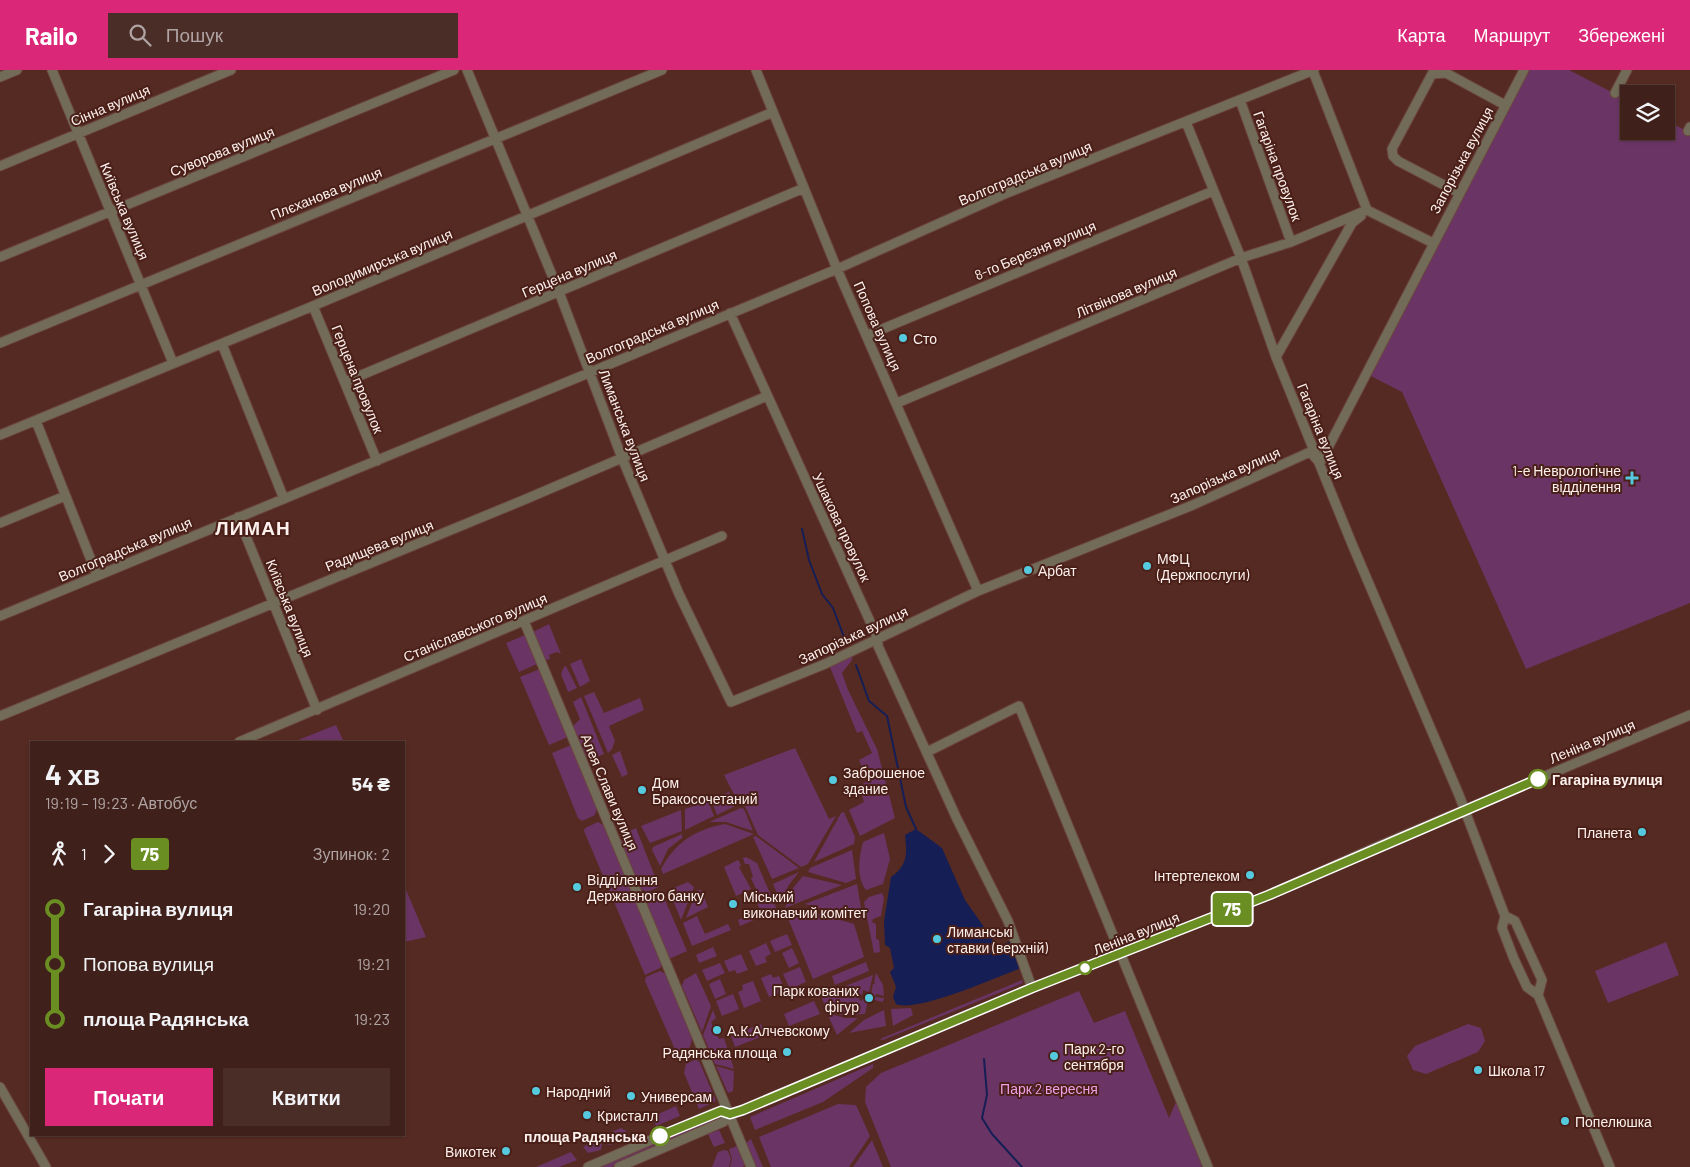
<!DOCTYPE html>
<html lang="uk">
<head>
<meta charset="utf-8">
<style>
  body { margin:0; font-family:Barlow,sans-serif; background:#4b2d27; color:#f1f3f6; height:100vh; display:flex; flex-direction:column; font-size:19px; white-space:nowrap }
  * { box-sizing:border-box; margin:0 }
  p { font-size:16px; color:#aea3a2 }
  .icon { flex:none; width:28px; height:28px; fill:none; stroke:currentColor; stroke-width:2; stroke-linecap:round; stroke-linejoin:round }
  .map { position:relative; flex:1; overflow:hidden }
  .side { position:absolute; left:30px; top:671px; width:375px; height:395px; display:flex; flex-direction:column; background:#40201a; border-radius:0px; box-shadow:0 1px 4px #0004,0 0 0 1px #593e39 }
  .side>* { flex:none }
  .badge { padding:0 10px; border-radius:4px; font-size:18px; line-height:32px }
  .buttons { position:absolute; left:1620px; top:15px; display:grid; gap:10px }
  .buttons a { display:grid; place-items:center; width:55px; height:55px; border-radius:0px; background:#40201a; box-shadow:0 1px 4px #0004,0 0 0 1px #593e39; font-size:25px }
  .map>.badge { position:absolute; translate:-50% -50%; box-shadow:0 0 0 2px #fff }
  .legs { display:flex; align-items:center; gap:8px; height:55px; padding:0 15px; font-size:16px }
  .legs p { margin-inline-start:auto }
  .head { display:flex; align-items:center; justify-content:space-between; height:85px; padding:0 15px }
  h1 { font-size:28px; font-weight:700; line-height:38px }
  .button { display:flex; gap:10px; margin-top:auto; padding:10px 15px }
  .button a { flex:1; height:58px; border-radius:0px; background:#db2777; color:#fff; font-size:20px; font-weight:700; line-height:58px; text-align:center }
  .button a+a { background:#4b2d27; color:#f1f3f6 }
  ul { padding:0 15px; list-style:none }
  li { display:flex; align-items:center; gap:18px; height:55px; font-size:19px }
  li i { display:grid; place-items:center; width:8px; height:100%; margin:0 6px; background:currentColor }
  li i::after { content:''; width:12px; height:12px; margin:-6px; border:4px solid; border-radius:50%; background:#40201a }
  li p { margin-inline-start:auto }
  li:first-child i { background:linear-gradient(#0000 50%,currentColor 0) }
  li:last-child i { background:linear-gradient(currentColor 50%,#0000 0) }
  header { display:flex; align-items:center; gap:30px; box-sizing:border-box; height:70px; padding:0 25px; background:#db2777; color:#fff }
  header strong { font-size:24px }
  nav { display:flex; gap:28px; margin-inline-start:auto; font-size:18px }
  .search { width:350px; height:45px; background:#4b2d27; display:flex; align-items:center; gap:12px; box-sizing:border-box; padding:0 18px; border-radius:0px; color:#aea3a2; font-size:19px }
  .map>svg:first-child { display:block }
  .green { fill:#6a3564 }
  .water { fill:#151e55 }
  .lines { fill:none; stroke-linecap:round; stroke-linejoin:round }
  .stream { stroke:#151e55; stroke-width:2 }
  .minor-casing { stroke:#6c463e; stroke-width:11 }
  .minor { stroke:#716b58; stroke-width:9 }
  .line-1-casing { stroke:#fff; stroke-width:11 }
  .line-1 { stroke:#6b8e23; stroke-width:8 }
  .poi-dot { fill:#55cade; stroke:#4a1f18; stroke-width:2 }
  .stop-1-dot { fill:#fff; stroke:#6b8e23; stroke-width:2.5 }
  .labels { text-anchor:middle; dominant-baseline:central; stroke-width:4; stroke-linejoin:round; paint-order:stroke }
  .street-label { font-size:14px; fill:#fcf0ed; stroke:#4a1f18 }
  .poi-label { font-size:14px; fill:#fcf0ed; stroke:#4a1f18; text-anchor:start }
  .stop-label { font-size:14px; font-weight:bold; fill:#fcf0ed; stroke:#4a1f18; text-anchor:start }
  .park-label { font-size:14px; fill:#ef9fe6; stroke:#4a1f18 }
  .district-label { font-size:19px; font-weight:bold; letter-spacing:1px; fill:#fcf0ed; stroke:#4a1f18 }
</style>
</head>
<body>
<header>
<strong>Railo</strong>
<div class="search"><svg class="icon" aria-label="search" viewBox="0 0 24 24"><circle cx="10" cy="10" r="6"/><path d="M15 15l6 6"/></svg>Пошук</div>
<nav><a>Карта</a><a>Маршрут</a><a>Збережені</a></nav>
</header>
<div class="map">
<svg width="1690" height="1097" viewBox="0 0 1690 1097">
  <rect width="100%" height="100%" fill="#552a22"/>
  <path class="green" d="M 1524,0 L 1569,0 L 1629,31 L 1629,61 L 1666,61 L 1666,50 L 1690,63 L 1690,533 L 1526,599 L 1402,322 L 1365,303 Z
    M 549,554 L 561,584 L 557,582 L 549,585 L 550,589 L 546,590 L 543,588 L 533,562 Z
    M 525,565 L 537,594 L 519,602 L 506,573 Z
    M 853,585 L 852,590 L 842,603 L 848,620 L 877,679 L 895,748 L 860,766 L 849,740 L 864,732 L 859,716 L 868,711 L 859,690 L 872,683 L 862,661 L 857,663 L 830,597 Z
    M 581,589 L 590,611 L 580,617 L 570,594 Z
    M 566,596 L 577,618 L 568,622 L 561,604 L 564,597 Z
    M 540,599 L 568,667 L 549,675 L 520,607 Z
    M 594,622 L 604,643 L 640,628 L 644,640 L 609,656 L 615,671 L 612,679 L 608,683 L 584,626 Z
    M 581,627 L 604,684 L 594,688 L 586,687 L 583,683 L 573,656 L 580,649 L 573,632 Z
    M 336,655 L 344,672 L 293,672 Z
    M 571,675 L 597,737 L 595,745 L 582,751 L 578,748 L 552,683 Z
    M 795,678 L 829,749 L 836,746 L 808,794 L 801,797 L 758,765 L 745,736 L 739,734 L 724,705 Z
    M 620,681 L 628,704 L 622,707 L 612,685 Z
    M 729,722 L 737,735 L 717,745 L 711,729 Z
    M 708,731 L 714,746 L 685,760 L 685,739 Z
    M 741,738 L 744,739 L 753,761 L 726,752 L 709,752 Z
    M 681,740 L 682,761 L 650,773 L 641,756 Z
    M 844,742 L 855,767 L 854,774 L 814,792 L 841,743 Z
    M 598,752 L 606,757 L 662,895 L 660,898 L 645,905 L 584,761 L 585,758 Z
    M 725,754 L 754,764 L 663,804 L 661,799 C 676,772 694,760 725,754 Z
    M 636,758 L 659,817 L 647,822 L 639,818 L 621,773 L 623,764 Z
    M 884,763 L 890,789 L 883,814 L 866,820 C 856,807 859,787 863,772 Z
    M 682,764 L 682,768 L 668,779 L 660,796 L 652,780 L 653,777 Z
    M 756,766 L 799,798 L 772,809 L 753,767 Z
    M 852,780 L 856,809 L 846,813 L 808,802 L 810,798 Z
    M 746,787 L 757,793 L 777,840 L 740,856 L 738,850 L 760,840 L 753,823 L 757,821 L 751,808 L 753,807 L 749,794 L 745,794 L 743,788 Z
    M 738,790 L 741,795 L 739,797 L 751,819 L 736,826 L 724,797 Z
    M 799,802 L 788,816 L 782,835 L 773,814 Z
    M 803,806 L 842,815 L 785,838 L 793,818 Z
    M 688,812 L 694,817 L 681,850 L 669,820 Z
    M 857,814 L 863,850 L 805,834 Z
    M 404,815 L 426,867 L 404,872 Z
    M 697,820 L 701,820 L 708,837 L 686,848 Z
    M 662,823 L 687,881 L 669,889 L 647,836 L 649,829 Z
    M 882,823 L 884,828 L 881,846 L 873,849 L 872,852 L 876,854 L 876,869 L 879,870 L 880,882 L 874,883 L 864,832 L 869,827 Z
    M 804,839 L 854,854 L 864,887 L 813,909 L 787,846 Z
    M 697,846 L 705,864 L 728,854 L 731,860 L 692,876 L 683,853 Z
    M 787,864 L 792,875 L 775,882 L 770,871 Z
    M 1666,872 L 1679,905 L 1608,933 L 1595,901 Z
    M 766,873 L 771,884 L 765,887 L 767,892 L 756,896 L 749,881 Z
    M 713,877 L 717,886 L 699,893 L 696,885 Z
    M 792,878 L 799,893 L 789,898 L 782,883 Z
    M 741,884 L 748,900 L 737,904 L 735,900 L 729,902 L 724,891 Z
    M 866,892 L 869,901 L 835,915 L 832,906 Z
    M 720,893 L 725,903 L 707,911 L 702,900 Z
    M 800,897 L 806,912 L 790,919 L 783,904 Z
    M 660,901 L 666,904 L 692,969 L 690,977 L 677,984 L 645,911 L 646,907 Z
    M 696,903 L 711,936 L 702,962 L 682,916 L 684,910 Z
    M 876,903 L 883,915 L 884,926 L 876,924 L 875,927 L 884,928 L 883,932 L 870,929 L 873,914 L 876,913 L 874,912 Z
    M 771,904 L 773,908 L 779,906 L 785,921 L 769,927 L 761,908 Z
    M 873,905 L 869,922 L 863,920 L 862,925 L 843,917 Z
    M 720,909 L 726,924 L 715,929 L 709,914 Z
    M 1022,910 L 1023,913 L 883,970 L 880,969 Z
    M 753,911 L 761,931 L 744,938 L 738,922 L 743,920 L 742,915 Z
    M 840,918 L 860,927 L 859,930 L 862,931 L 863,928 L 868,930 L 865,944 L 842,945 L 827,941 L 821,926 Z
    M 1079,921 L 1094,953 L 1125,941 L 1169,1048 L 1176,1032 L 1202,1095 L 1201,1097 L 891,1097 L 865,1032 L 866,1017 L 881,1003 Z
    M 733,924 L 739,939 L 722,946 L 716,931 Z
    M 814,931 L 820,944 L 789,956 L 784,944 Z
    M 911,938 L 913,945 L 893,956 L 891,939 Z
    M 713,940 L 716,948 L 711,952 L 719,969 L 724,968 L 734,999 L 715,994 L 703,965 Z
    M 884,940 L 886,956 L 849,963 L 864,950 Z
    M 827,943 L 845,948 L 858,948 L 837,965 Z
    M 761,954 L 766,965 L 735,977 L 731,966 Z
    M 1468,954 L 1481,958 L 1485,971 L 1478,982 L 1426,1004 L 1413,1000 L 1407,986 L 1415,976 Z
    M 696,989 L 700,993 L 716,1031 L 699,1039 L 684,1003 L 686,994 Z
    M 873,994 L 873,998 L 823,1032 L 755,1060 L 750,1047 Z
    M 716,996 L 734,1001 L 733,1021 L 728,1023 Z
    M 838,1034 L 856,1035 L 870,1066 L 849,1097 L 771,1097 L 759,1067 Z
    M 676,1036 L 680,1046 L 656,1056 L 652,1047 Z
    M 712,1048 L 714,1053 L 611,1097 L 598,1097 Z
    M 621,1058 L 626,1061 L 628,1066 L 610,1075 L 606,1074 L 605,1065 Z
    M 719,1060 L 725,1073 L 714,1077 L 708,1064 Z
    M 599,1068 L 602,1074 L 601,1080 L 588,1083 L 583,1077 Z
    M 751,1069 L 763,1097 L 756,1097 L 746,1073 Z
    M 872,1070 L 883,1097 L 853,1097 Z
    M 737,1076 L 745,1094 L 743,1097 L 730,1097 L 732,1089 L 729,1079 Z
    M 724,1080 L 728,1081 L 731,1089 L 729,1097 L 712,1097 L 718,1082 Z
    M 571,1082 L 577,1090 L 559,1097 L 536,1097 Z"/>
  <path class="water" d="M 916,759 L 942,778 L 965,830 L 998,877 L 1010,871 L 1021,898 C 997,907 916,943 896,934 L 893,927 L 896,917 L 890,902 L 894,898 L 890,878 L 885,875 L 884,851 L 891,807 C 908,795 907,784 905,765 Z"/>
  <g class="lines">
    <path class="stream" d="M 802,459 L 809,490 L 822,524 L 833,538 L 844,567
      M 856,595 L 869,631 L 887,646 L 906,737 L 916,759
      M 984,989 L 987,1025 L 982,1048 L 992,1064 L 1022,1097"/>
    <defs>
      <path id="minor" d="M 52,0 L 173,293
        M 467,0 L 559,222 L 622,388 L 679,524 L 731,632 L 825,594 L 978,521 L 1193,435 L 1310,382 L 1320,393 L 1524,0
        M 756,0 L 837,199 L 978,521
        M 1313,1 L 1367,140 L 1433,173
        M 0,7 L 17,0
        M 1615,23 L 1627,0
        M 1240,30 L 1291,172
        M 1186,52 L 1241,188 L 1276,287 L 1352,474 L 1459,725 L 1505,846 L 1502,858 L 1514,889 L 1527,917 L 1538,925 L 1610,1097
        M 1688,61 L 1690,57
        M 0,96 L 231,0
        M 1459,123 L 1398,91 L 1393,86 L 1392,79 L 1432,4 L 1446,3 L 1505,35
        M 0,187 L 454,0
        M 313,236 L 377,391
        M 730,243 L 878,569 L 878,576 L 957,749 L 1008,851 L 1032,918
        M 868,265 L 1213,121
        M 0,273 L 662,0
        M 222,274 L 284,429
        M 1276,287 L 1352,153 L 1361,146
        M 345,312 L 804,118
        M 897,333 L 1241,188 L 1291,172 L 1367,140
        M 36,351 L 97,505
        M 0,365 L 313,236 L 773,42
        M 238,447 L 317,640
        M 0,453 L 65,426
        M 0,546 L 591,302 L 837,199 L 1007,123 L 1314,0
        M 524,551 L 751,1097
        M 0,646 L 526,429 L 767,326
        M 239,672 L 722,466
        M 927,682 L 1019,636 L 1208,1097
        M 1505,846 L 1515,851 L 1542,910 L 1538,925
        M 0,1017 L 46,1097
        M 588,1097 L 714,1043 L 721,1041 L 730,1045
        M 619,1097 L 723,1052 L 730,1045 L 1032,918 L 1269,825 L 1374,778 L 1690,645"/>
    </defs>
    <use href="#minor" class="minor-casing"/>
    <use href="#minor" class="minor"/>
  </g>
  <g class="lines">
    <defs>
      <path id="line-1" d="M 660,1066 L 721,1041 L 730,1044 L 743,1040 L 1032,918 L 1269,825 L 1538,709"/>
    </defs>
    <use href="#line-1" class="line-1-casing"/>
    <use href="#line-1" class="line-1"/>
  </g>
  <g class="poi-dot">
    <circle cx="903" cy="268" r="5"/>
    <path d="M1629.5 400.5h5v5h5v5h-5v5h-5v-5h-5v-5h5z"/>
    <circle cx="1147" cy="496" r="5"/>
    <circle cx="1028" cy="500" r="5"/>
    <circle cx="833" cy="710" r="5"/>
    <circle cx="642" cy="720" r="5"/>
    <circle cx="1642" cy="762" r="5"/>
    <circle cx="1250" cy="805" r="5"/>
    <circle cx="577" cy="817" r="5"/>
    <circle cx="733" cy="834" r="5"/>
    <circle cx="937" cy="869" r="5"/>
    <circle cx="869" cy="928" r="5"/>
    <circle cx="717" cy="960" r="5"/>
    <circle cx="787" cy="982" r="5"/>
    <circle cx="1054" cy="986" r="5"/>
    <circle cx="1478" cy="1000" r="5"/>
    <circle cx="536" cy="1021" r="5"/>
    <circle cx="631" cy="1026" r="5"/>
    <circle cx="587" cy="1045" r="5"/>
    <circle cx="1565" cy="1051" r="5"/>
    <circle cx="506" cy="1081" r="5"/>
  </g>
  <g class="stop-1-dot">
    <circle cx="1538" cy="709" r="9"/>
    <circle cx="1085" cy="898" r="6"/>
    <circle cx="660" cy="1066" r="9"/>
  </g>
  <g class="labels">
    <g class="street-label">
      <text transform="translate(110 35) rotate(-23)">Сінна вулиця</text>
      <text transform="translate(222 81) rotate(-22)">Суворова вулиця</text>
      <text transform="translate(1461 90) rotate(-62)">Запорізька вулиця</text>
      <text transform="translate(1278 96) rotate(70)">Гагаріна провулок</text>
      <text transform="translate(1025 103) rotate(-23)">Волгоградська вулиця</text>
      <text transform="translate(326 123) rotate(-22)">Плєханова вулиця</text>
      <text transform="translate(125 141) rotate(67)">Київська вулиця</text>
      <text transform="translate(1035 180) rotate(-23)">8-го Березня вулиця</text>
      <text transform="translate(382 192) rotate(-23)">Володимирська вулиця</text>
      <text transform="translate(569 203) rotate(-23)">Герцена вулиця</text>
      <text transform="translate(1126 222) rotate(-23)">Літвінова вулиця</text>
      <text transform="translate(878 256) rotate(66)">Попова вулиця</text>
      <text transform="translate(652 261) rotate(-23)">Волгоградська вулиця</text>
      <text transform="translate(358 309) rotate(68)">Герцена провулок</text>
      <text transform="translate(625 355) rotate(69)">Лиманська вулиця</text>
      <text transform="translate(1321 361) rotate(68)">Гагаріна вулиця</text>
      <text transform="translate(1225 405) rotate(-24)">Запорізька вулиця</text>
      <text transform="translate(842 457) rotate(65)">Ушакова провулок</text>
      <text transform="translate(379 475) rotate(-22)">Радищева вулиця</text>
      <text transform="translate(125 479) rotate(-23)">Волгоградська вулиця</text>
      <text transform="translate(290 538) rotate(68)">Київська вулиця</text>
      <text transform="translate(475 557) rotate(-23)">Станіславського вулиця</text>
      <text transform="translate(853 565) rotate(-25)">Запорізька вулиця</text>
      <text transform="translate(1592 671) rotate(-23)">Леніна вулиця</text>
      <text transform="translate(610 722) rotate(67)">Алея Слави вулиця</text>
      <text transform="translate(1136 863) rotate(-22)">Леніна вулиця</text>
    </g>
    <g class="poi-label">
      <text x="913" y="268">Сто</text>
      <text x="1621" y="400" text-anchor="end">1-е Неврологічне<tspan x="1621" dy="16">відділення</tspan></text>
      <text x="1157" y="488">МФЦ<tspan x="1157" dy="16">(Держпослуги)</tspan></text>
      <text x="1038" y="500">Арбат</text>
      <text x="843" y="702">Заброшеное<tspan x="843" dy="16">здание</tspan></text>
      <text x="652" y="712">Дом<tspan x="652" dy="16">Бракосочетаний</tspan></text>
      <text x="1632" y="762" text-anchor="end">Планета</text>
      <text x="1240" y="805" text-anchor="end">Інтертелеком</text>
      <text x="587" y="809">Відділення<tspan x="587" dy="16">Державного банку</tspan></text>
      <text x="743" y="826">Міський<tspan x="743" dy="16">виконавчий комітет</tspan></text>
      <text x="947" y="861">Лиманські<tspan x="947" dy="16">ставки (верхній)</tspan></text>
      <text x="859" y="920" text-anchor="end">Парк кованих<tspan x="859" dy="16">фігур</tspan></text>
      <text x="727" y="960">А.К.Алчевскому</text>
      <text x="1064" y="978">Парк 2-го<tspan x="1064" dy="16">сентября</tspan></text>
      <text x="777" y="982" text-anchor="end">Радянська площа</text>
      <text x="1488" y="1000">Школа 17</text>
      <text x="546" y="1021">Народний</text>
      <text x="641" y="1026">Универсам</text>
      <text x="597" y="1045">Кристалл</text>
      <text x="1575" y="1051">Попелюшка</text>
      <text x="496" y="1081" text-anchor="end">Викотек</text>
    </g>
    <g class="stop-label">
      <text x="1552" y="709">Гагаріна вулиця</text>
      <text x="646" y="1066" text-anchor="end">площа Радянська</text>
    </g>
    <g class="park-label">
      <text x="1049" y="1018">Парк 2 вересня</text>
    </g>
    <g class="district-label">
      <text x="253" y="457">ЛИМАН</text>
    </g>
  </g>
</svg>
<div class="buttons">
<a><svg class="icon" aria-label="layers" viewBox="0 0 24 24"><path d="M12 4l9 5-9 5-9-5zM3 14l9 5 9-5"/></svg></a>
</div>
<b class="badge" style="left:1232px;top:839px;background:#6b8e23;color:#fff">75</b>
<section class="side">
<div class="head"><div><h1>4 хв</h1><p>19:19 – 19:23 · Автобус</p></div><b>54 ₴</b></div>
<div class="legs"><svg class="icon" aria-label="walk" viewBox="0 0 24 24"><circle cx="13" cy="4" r="2"/><path d="M13 8l-2 6 4 7M11 14l-3 7M7 12l3-4h3l4 4"/></svg>1<svg class="icon" aria-label="forward" viewBox="0 0 24 24"><path d="M9 5l7 7-7 7"/></svg><b class="badge" style="background:#6b8e23;color:#fff">75</b><p>Зупинок: 2</p></div>
<ul>
<li><i style="color:#6b8e23"></i><b>Гагаріна вулиця</b><p>19:20</p></li>
<li><i style="color:#6b8e23"></i><span>Попова вулиця</span><p>19:21</p></li>
<li><i style="color:#6b8e23"></i><b>площа Радянська</b><p>19:23</p></li>
</ul>
<div class="button"><a>Почати</a><a>Квитки</a></div>
</section>
</div>
</body>
</html>
